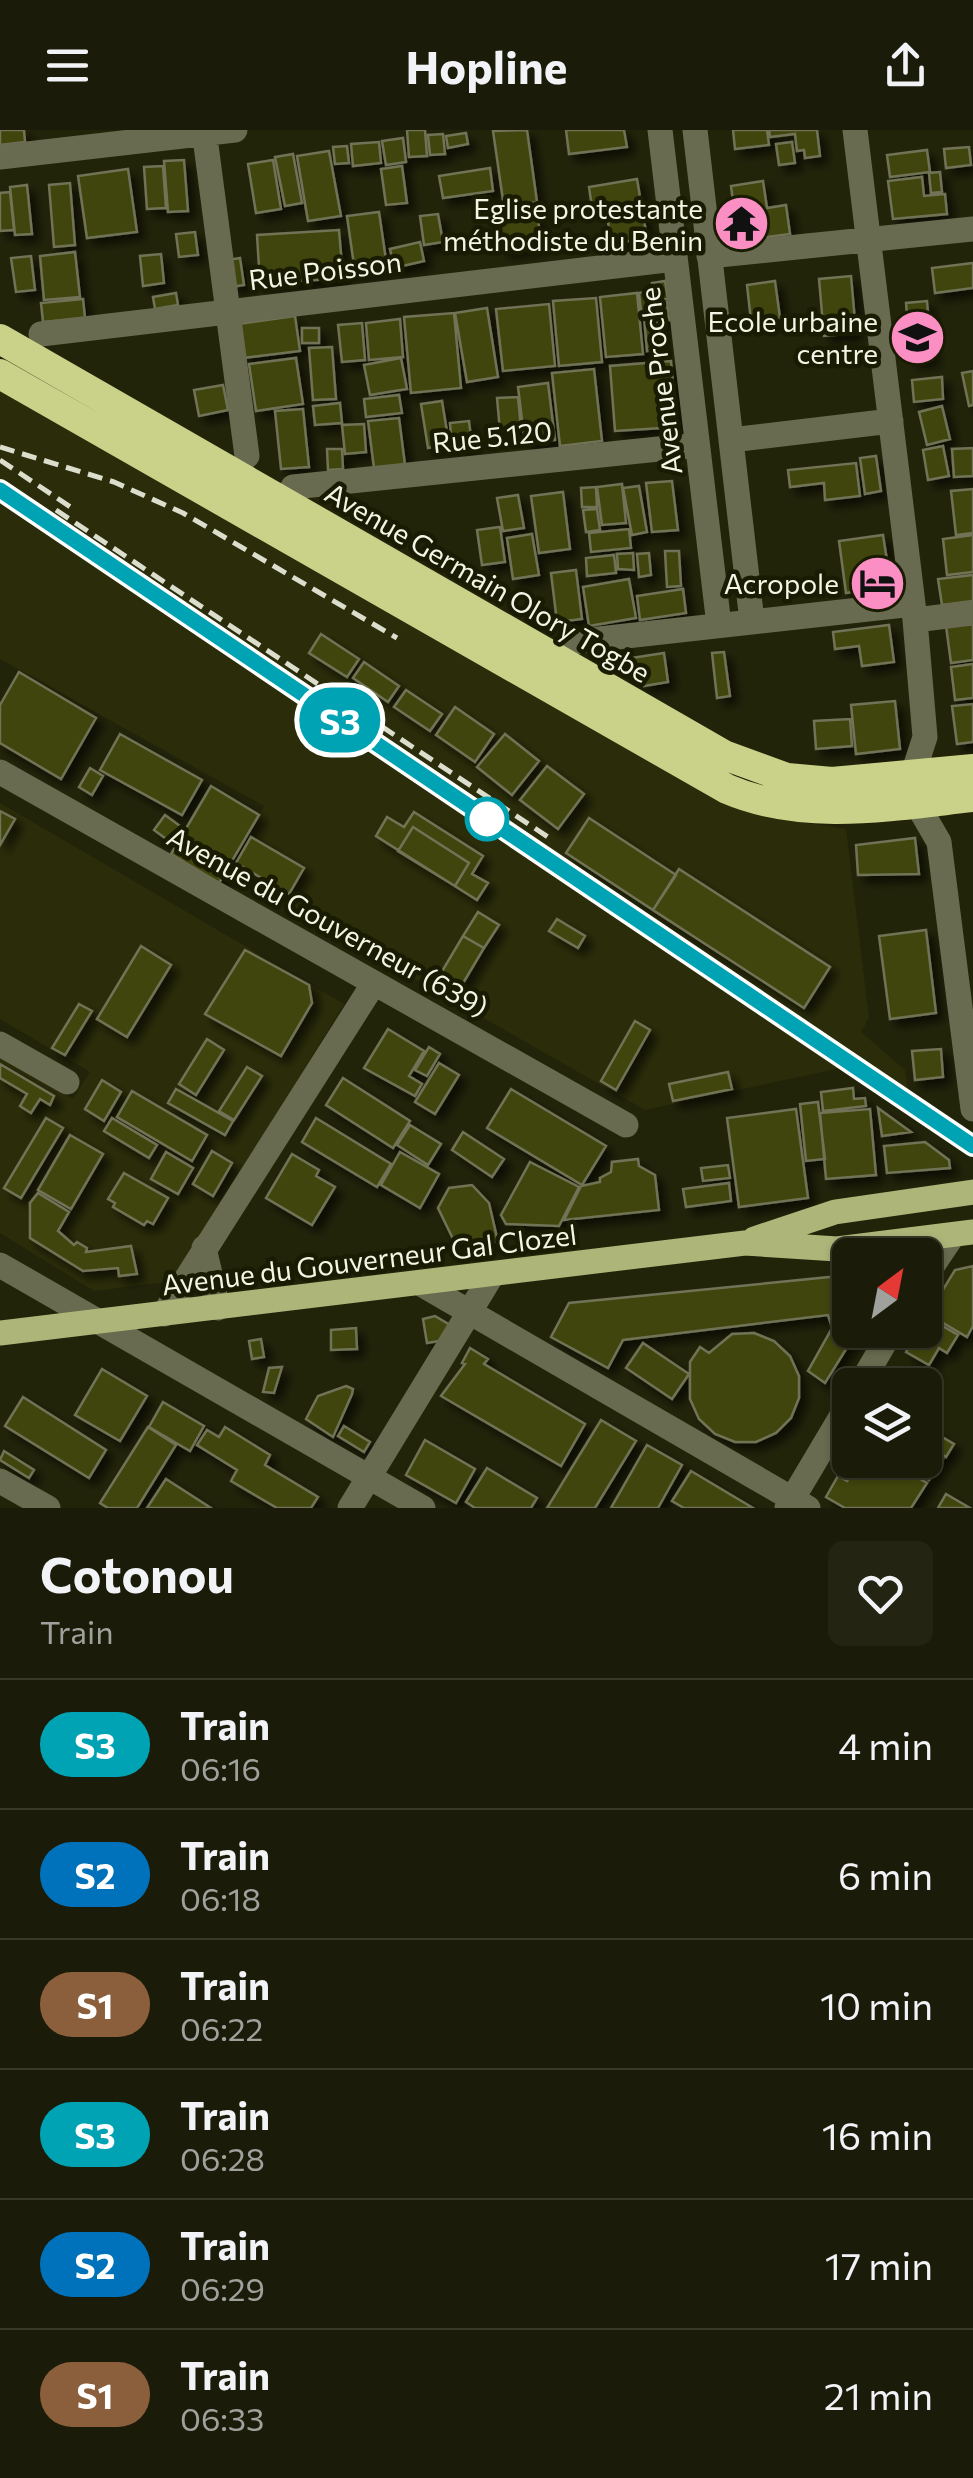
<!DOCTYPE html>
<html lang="en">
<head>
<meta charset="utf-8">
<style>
  body { margin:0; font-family:Commissioner,sans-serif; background:#232412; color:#f1f3f6; height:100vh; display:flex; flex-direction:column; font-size:38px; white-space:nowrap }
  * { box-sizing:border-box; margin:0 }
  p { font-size:32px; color:#9fa19c }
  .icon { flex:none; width:55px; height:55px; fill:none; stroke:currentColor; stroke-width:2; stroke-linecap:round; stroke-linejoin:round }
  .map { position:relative; height:1378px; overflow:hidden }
  .details { display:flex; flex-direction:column; background:#1a1b08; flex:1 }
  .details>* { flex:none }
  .badge { padding:0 20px; border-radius:32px; font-size:35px; line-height:65px }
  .needle { width:65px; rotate:32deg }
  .controls { position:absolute; left:832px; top:1108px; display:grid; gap:20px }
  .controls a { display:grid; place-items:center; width:110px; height:110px; border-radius:15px; background:#1a1b08; box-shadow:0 2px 8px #0004,0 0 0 2px #383929; font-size:50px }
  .map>.badge { position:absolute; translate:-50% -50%; box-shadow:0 0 0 5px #fff }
  .round { display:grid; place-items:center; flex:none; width:105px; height:105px; border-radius:15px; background:#232412 }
  .head { display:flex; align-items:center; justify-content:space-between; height:170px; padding:0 40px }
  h1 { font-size:48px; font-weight:700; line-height:75px }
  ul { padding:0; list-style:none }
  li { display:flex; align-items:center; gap:30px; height:130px; padding:0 40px; border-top:2px solid #383929 }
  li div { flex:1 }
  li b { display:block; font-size:38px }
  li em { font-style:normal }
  li .badge { min-width:110px; font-weight:700; text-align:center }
  header { display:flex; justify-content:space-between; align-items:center; height:130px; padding:0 40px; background:#1a1b08; font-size:45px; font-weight:700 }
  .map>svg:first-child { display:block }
  .built { fill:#2b2d0a }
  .building { fill:#41440c; stroke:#707356; stroke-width:2.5; filter:url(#shadow) }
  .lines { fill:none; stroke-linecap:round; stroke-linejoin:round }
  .minor { stroke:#686b4f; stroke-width:25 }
  .major { stroke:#aeb579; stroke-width:25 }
  .highway { stroke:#cad289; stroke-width:30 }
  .rail { stroke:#dcdecd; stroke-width:5; stroke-dasharray:15 8; stroke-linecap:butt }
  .line-casing { stroke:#fff; stroke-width:22 }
  .line { stroke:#00a3b4; stroke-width:15 }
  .stop-dot { fill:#fff; stroke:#00a3b4; stroke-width:5 }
  .labels { text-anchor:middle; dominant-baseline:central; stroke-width:9; stroke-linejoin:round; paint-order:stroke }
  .poi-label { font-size:28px; fill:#f3f5e5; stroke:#191b02; text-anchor:end }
  .street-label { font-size:28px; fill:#f3f5e5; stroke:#191b02 }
</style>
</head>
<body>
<header><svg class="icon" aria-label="menu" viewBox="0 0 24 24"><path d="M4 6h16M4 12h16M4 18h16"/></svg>Hopline<svg class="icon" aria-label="share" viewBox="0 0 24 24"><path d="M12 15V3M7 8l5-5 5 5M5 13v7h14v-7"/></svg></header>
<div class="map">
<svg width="973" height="1378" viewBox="0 0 973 1378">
  <defs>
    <filter id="shadow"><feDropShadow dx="7" dy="7" stdDeviation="5" flood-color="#0009"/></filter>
  </defs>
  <rect width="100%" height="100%" fill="#22240a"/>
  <path class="built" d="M 0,261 L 714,669 L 768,687 L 846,699 L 869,888 L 861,902 L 905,940 L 908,961 L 958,993 L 955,1013 L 845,937 L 645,980 L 229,743 L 264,676 L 0,529 Z
    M 0,673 L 344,874 L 174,1151 L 94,1161 L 0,1103 L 0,927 L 73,969 L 90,942 L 0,889 Z"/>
  <path class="building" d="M 0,0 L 24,0 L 25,12 L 0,15 Z
    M 407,0 L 425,0 L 427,26 L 409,27 Z
    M 527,0 L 537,72 L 504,77 L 493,1 Z
    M 566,0 L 624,0 L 627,17 L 569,24 Z
    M 733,0 L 767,0 L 769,15 L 735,19 Z
    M 769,0 L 817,0 L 820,26 L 805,28 L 804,20 L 797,21 L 795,4 L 770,7 Z
    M 466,3 L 468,14 L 448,18 L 446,6 Z
    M 443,4 L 445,24 L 430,25 L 428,5 Z
    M 403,8 L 406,32 L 386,35 L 382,11 Z
    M 379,12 L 381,33 L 353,36 L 351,14 Z
    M 792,12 L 795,33 L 779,35 L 776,14 Z
    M 347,16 L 349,33 L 335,34 L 333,17 Z
    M 969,17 L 971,35 L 946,38 L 944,19 Z
    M 927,20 L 930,42 L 890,47 L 887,25 Z
    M 329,21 L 341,86 L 308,91 L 297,26 Z
    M 293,24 L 302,73 L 285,76 L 275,27 Z
    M 184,30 L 188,81 L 168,82 L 164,31 Z
    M 273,30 L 281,79 L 256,83 L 248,34 Z
    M 163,36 L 166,78 L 147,79 L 144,37 Z
    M 402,36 L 407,73 L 386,75 L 381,39 Z
    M 490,38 L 493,61 L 443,68 L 439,46 Z
    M 128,39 L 137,102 L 87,108 L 78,46 Z
    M 940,42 L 942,62 L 931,63 L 929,43 Z
    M 922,47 L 924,66 L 945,64 L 947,84 L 893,89 L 888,51 Z
    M 637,49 L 647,108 L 612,114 L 605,76 L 592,78 L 589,57 Z
    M 763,51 L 767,78 L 786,75 L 790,104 L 738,111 L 731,56 Z
    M 70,53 L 75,115 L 54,117 L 49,55 Z
    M 27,55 L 32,104 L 15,105 L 10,57 Z
    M 10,62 L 14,100 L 0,101 L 0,63 Z
    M 379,82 L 387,137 L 355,142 L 347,86 Z
    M 438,84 L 443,112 L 424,115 L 420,86 Z
    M 537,84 L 542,115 L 504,121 L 499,90 Z
    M 339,100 L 343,148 L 260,154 L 257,105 Z
    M 195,102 L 198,125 L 179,127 L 176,104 Z
    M 420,112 L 424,131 L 394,138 L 390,119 Z
    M 75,122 L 80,167 L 44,170 L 40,126 Z
    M 161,124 L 164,153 L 143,156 L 140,126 Z
    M 31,126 L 35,160 L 16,162 L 11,128 Z
    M 240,128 L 244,155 L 231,157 L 228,130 Z
    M 973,133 L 973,158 L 935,163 L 932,138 Z
    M 851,146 L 856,203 L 824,206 L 819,149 Z
    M 665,151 L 668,169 L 655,171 L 652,153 Z
    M 775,151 L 780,188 L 751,191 L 747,155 Z
    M 650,161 L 653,181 L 641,182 L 639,163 Z
    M 176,163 L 178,175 L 155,179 L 153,167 Z
    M 637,163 L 643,224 L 606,227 L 600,167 Z
    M 596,168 L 602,232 L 559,236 L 553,171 Z
    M 83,169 L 85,188 L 43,192 L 41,173 Z
    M 927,171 L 932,229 L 911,231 L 906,173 Z
    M 667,172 L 669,190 L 658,191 L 656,173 Z
    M 549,174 L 555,236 L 503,241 L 496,179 Z
    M 487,178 L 498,247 L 467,252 L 455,183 Z
    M 454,183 L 461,258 L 411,263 L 404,187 Z
    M 656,185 L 660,219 L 647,221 L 644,187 Z
    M 295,186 L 300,221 L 243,228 L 238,194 Z
    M 400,189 L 403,227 L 369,230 L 366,193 Z
    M 362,193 L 365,230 L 342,232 L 338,195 Z
    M 302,198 L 319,198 L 319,213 L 302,213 Z
    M 332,217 L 336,269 L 313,270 L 309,218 Z
    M 296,228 L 303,274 L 256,281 L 249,234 Z
    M 401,228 L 407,259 L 370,265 L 364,235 Z
    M 671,231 L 677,297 L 615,301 L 610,236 Z
    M 594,239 L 602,311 L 560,316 L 552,243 Z
    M 973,241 L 973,275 L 969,276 L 962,243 Z
    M 942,247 L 943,269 L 914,272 L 912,250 Z
    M 548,253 L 555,310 L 525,314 L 518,257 Z
    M 223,255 L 228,280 L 199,286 L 194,260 Z
    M 399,265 L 402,283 L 366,287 L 364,269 Z
    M 518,267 L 521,299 L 500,301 L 497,268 Z
    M 442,271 L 449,314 L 428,318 L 421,274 Z
    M 340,273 L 342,293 L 315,295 L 313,276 Z
    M 942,276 L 950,309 L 927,315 L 919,282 Z
    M 303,279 L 309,337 L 281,339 L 275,281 Z
    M 399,288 L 405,335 L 374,338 L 368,291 Z
    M 469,291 L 472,316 L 452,318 L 450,293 Z
    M 364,294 L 366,322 L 345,324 L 342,295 Z
    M 943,316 L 949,346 L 928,350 L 923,320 Z
    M 973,318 L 973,346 L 954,347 L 952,319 Z
    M 327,319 L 342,319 L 343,339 L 328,340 Z
    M 876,326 L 881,361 L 865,364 L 860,328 Z
    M 856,333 L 860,366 L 825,370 L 824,353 L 790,357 L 788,340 Z
    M 672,351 L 678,400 L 652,402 L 646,353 Z
    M 622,354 L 626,393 L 602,395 L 597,357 Z
    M 639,356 L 647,402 L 632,405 L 623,358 Z
    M 596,357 L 597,377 L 582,377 L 581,358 Z
    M 973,359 L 973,403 L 956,405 L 951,361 Z
    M 563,362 L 570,419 L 539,423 L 531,366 Z
    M 518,365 L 524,398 L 503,401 L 497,368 Z
    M 597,379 L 600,400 L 586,402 L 583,380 Z
    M 500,397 L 505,432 L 482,435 L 477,400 Z
    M 629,399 L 631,418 L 591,422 L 589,403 Z
    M 532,404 L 539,445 L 513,449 L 507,408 Z
    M 883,405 L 891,456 L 846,463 L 839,411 Z
    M 973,405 L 973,442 L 947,445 L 943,409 Z
    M 665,421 L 679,421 L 681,456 L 667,457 Z
    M 633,423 L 634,440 L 618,439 L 617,424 Z
    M 649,423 L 651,445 L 639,447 L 637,424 Z
    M 614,425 L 616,443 L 587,446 L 586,428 Z
    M 576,440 L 582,489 L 557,492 L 551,443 Z
    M 973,445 L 973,471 L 942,475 L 938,449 Z
    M 629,449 L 636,488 L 589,496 L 583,457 Z
    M 683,459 L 686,483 L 640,490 L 637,466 Z
    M 527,475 L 539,481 L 534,491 L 522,485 Z
    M 973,494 L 973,530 L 951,533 L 946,496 Z
    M 889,495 L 894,532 L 862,536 L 859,516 L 835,519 L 833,502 Z
    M 321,504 L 359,529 L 347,547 L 309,523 Z
    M 724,522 L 730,566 L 717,568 L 712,523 Z
    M 664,523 L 668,552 L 644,556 L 642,544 L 628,546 L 625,529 Z
    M 364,532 L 399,556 L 388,572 L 353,548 Z
    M 973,534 L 973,568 L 955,570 L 951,537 Z
    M 19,542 L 96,588 L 61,649 L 0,613 L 0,575 Z
    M 406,560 L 442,584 L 430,601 L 394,577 Z
    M 895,571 L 900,619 L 856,624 L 851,575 Z
    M 973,574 L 973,612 L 957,614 L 952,576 Z
    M 455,577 L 494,604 L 475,632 L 436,605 Z
    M 850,589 L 852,616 L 816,619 L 814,591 Z
    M 120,604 L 202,650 L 182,685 L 100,640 Z
    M 505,604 L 539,631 L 512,665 L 477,637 Z
    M 547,636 L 584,664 L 558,699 L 520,670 Z
    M 90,638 L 103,646 L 92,665 L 79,657 Z
    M 211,656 L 259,685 L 219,753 L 171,724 Z
    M 0,681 L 15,689 L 0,715 Z
    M 414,682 L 483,726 L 472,744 L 488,753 L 477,770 L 376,706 L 387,687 L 404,697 Z
    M 165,685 L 180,696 L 169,711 L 154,700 Z
    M 589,688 L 676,745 L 653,780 L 566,723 Z
    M 413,697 L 469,733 L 455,756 L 398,721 Z
    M 251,707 L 304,738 L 289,764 L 236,733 Z
    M 915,708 L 919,744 L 858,745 L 856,715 Z
    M 679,739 L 830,837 L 804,878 L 653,780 Z
    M 478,782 L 499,795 L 484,818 L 463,806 Z
    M 557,789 L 585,806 L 578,818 L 549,801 Z
    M 926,800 L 936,883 L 890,889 L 879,806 Z
    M 463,806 L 484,818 L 462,855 L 441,843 Z
    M 141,816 L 171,835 L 127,907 L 97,889 Z
    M 245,820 L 309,855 L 312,873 L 281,926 L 205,884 Z
    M 79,874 L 92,881 L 65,925 L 52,918 Z
    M 635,891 L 650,900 L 616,960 L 601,951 Z
    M 388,899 L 424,921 L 409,946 L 422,954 L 415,966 L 364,938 Z
    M 207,909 L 224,920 L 196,965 L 179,954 Z
    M 429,917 L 440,924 L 427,946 L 415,940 Z
    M 941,919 L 943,947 L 915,950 L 912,921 Z
    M 439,933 L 459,945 L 435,984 L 415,972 Z
    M 0,934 L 54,966 L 50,975 L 40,969 L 31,983 L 20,976 L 27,964 L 0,948 Z
    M 247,937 L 262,946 L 234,990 L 219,981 Z
    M 728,942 L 732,959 L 673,971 L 669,954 Z
    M 343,948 L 410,991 L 393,1018 L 326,975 Z
    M 102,950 L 121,962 L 104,991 L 85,979 Z
    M 853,958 L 854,969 L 865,968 L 866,976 L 823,981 L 821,962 Z
    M 176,959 L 233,991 L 225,1005 L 168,973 Z
    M 511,959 L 606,1016 L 582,1055 L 487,998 Z
    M 132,961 L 207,1005 L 192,1031 L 117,987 Z
    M 818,972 L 825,1029 L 806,1031 L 800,974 Z
    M 878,978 L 911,1002 L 882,1006 Z
    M 796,979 L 808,1068 L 739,1077 L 727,988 Z
    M 870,979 L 876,1045 L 826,1049 L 820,983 Z
    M 46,988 L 63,998 L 21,1068 L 4,1058 Z
    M 112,988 L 157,1015 L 149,1028 L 104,1001 Z
    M 316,988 L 391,1034 L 377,1057 L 302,1012 Z
    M 410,995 L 441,1014 L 428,1035 L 397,1015 Z
    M 463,1002 L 504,1029 L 492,1047 L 452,1020 Z
    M 70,1005 L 103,1024 L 71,1079 L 38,1060 Z
    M 925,1012 L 949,1030 L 950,1038 L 887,1043 L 884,1016 Z
    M 212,1021 L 232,1033 L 213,1066 L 193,1054 Z
    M 166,1022 L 193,1038 L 178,1064 L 151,1049 Z
    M 400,1022 L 439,1044 L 420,1078 L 381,1055 Z
    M 292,1024 L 319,1040 L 316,1046 L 335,1057 L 312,1095 L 266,1068 Z
    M 638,1029 L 639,1036 L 655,1045 L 659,1080 L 564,1090 L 581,1056 L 600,1052 L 600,1048 L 611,1042 L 612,1032 Z
    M 530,1032 L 579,1057 L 559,1096 L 506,1094 L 501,1085 Z
    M 728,1035 L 730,1048 L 703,1051 L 701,1038 Z
    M 124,1043 L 168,1068 L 153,1094 L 147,1091 L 144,1095 L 113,1077 L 115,1073 L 108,1069 Z
    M 729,1053 L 731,1071 L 686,1077 L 683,1059 Z
    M 472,1055 L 489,1073 L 498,1112 L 455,1113 L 438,1078 L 449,1058 Z
    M 38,1063 L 69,1082 L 58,1101 L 74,1115 L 77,1112 L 87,1118 L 86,1122 L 131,1116 L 137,1144 L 119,1146 L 118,1138 L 83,1141 L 30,1108 L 30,1073 Z
    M 973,1136 L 973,1196 L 967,1207 L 928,1184 L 955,1140 Z
    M 850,1145 L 850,1200 L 858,1200 L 825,1253 L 808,1241 L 832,1198 L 828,1185 L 623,1210 L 608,1238 L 551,1207 L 569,1173 Z
    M 435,1186 L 450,1195 L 451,1209 L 427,1213 L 423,1189 Z
    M 927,1187 L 958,1205 L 947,1223 L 939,1218 L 929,1235 L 906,1222 L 919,1200 L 925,1200 Z
    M 356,1198 L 357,1219 L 331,1220 L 331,1200 Z
    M 754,1203 L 774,1211 L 790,1226 L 799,1246 L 799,1268 L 791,1288 L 776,1303 L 756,1312 L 735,1312 L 715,1304 L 699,1289 L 690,1269 L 690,1232 L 700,1217 L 709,1223 L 732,1204 Z
    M 261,1209 L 264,1227 L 252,1229 L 249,1211 Z
    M 643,1213 L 689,1244 L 672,1269 L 626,1238 Z
    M 470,1218 L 488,1229 L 484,1234 L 585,1294 L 561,1336 L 441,1266 L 465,1234 L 462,1233 Z
    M 282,1237 L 274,1263 L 263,1262 L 269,1238 Z
    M 102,1239 L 147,1266 L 120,1311 L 75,1285 Z
    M 346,1256 L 353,1259 L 352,1264 L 333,1307 L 306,1289 L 318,1266 Z
    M 23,1267 L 106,1320 L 89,1348 L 5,1296 Z
    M 163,1272 L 204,1296 L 190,1321 L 149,1297 Z
    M 601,1290 L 636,1311 L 595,1378 L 547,1378 Z
    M 344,1296 L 370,1312 L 364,1322 L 338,1306 Z
    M 148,1297 L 176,1315 L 137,1378 L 108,1378 L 100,1373 Z
    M 225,1297 L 270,1325 L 265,1335 L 318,1367 L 311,1378 L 277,1378 L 231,1351 L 237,1340 L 197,1315 L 207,1300 L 219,1307 Z
    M 925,1297 L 954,1314 L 946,1327 L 931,1318 L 925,1329 Z
    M 425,1310 L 475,1339 L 456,1373 L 406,1345 Z
    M 647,1315 L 682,1335 L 658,1378 L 611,1378 Z
    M 4,1321 L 34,1340 L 29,1348 L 0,1330 Z
    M 932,1322 L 943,1329 L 929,1350 L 919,1344 Z
    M 860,1330 L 924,1330 L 915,1346 L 927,1353 L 911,1378 L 845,1378 L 826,1367 L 838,1346 L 847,1351 Z
    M 487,1338 L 537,1368 L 531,1378 L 475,1378 L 466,1372 Z
    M 691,1341 L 753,1378 L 684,1378 L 672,1371 Z
    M 166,1349 L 211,1378 L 147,1378 Z
    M 946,1364 L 970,1378 L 938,1378 Z"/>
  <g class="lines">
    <path class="minor" d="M 204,0 L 247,326
      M 660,0 L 719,495
      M 695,0 L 752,491
      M 855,0 L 915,490 L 925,607 L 912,647
      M 0,27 L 235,0
      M 709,126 L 973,99
      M 41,204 L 675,129
      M 731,310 L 891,291
      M 293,357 L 697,315
      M 915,490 L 973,483
      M 572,512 L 913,474
      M 0,642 L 626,995
      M 917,674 L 939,712 L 973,979
      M 0,914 L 67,952
      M 204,1118 L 218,1178
      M 0,1135 L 423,1378
      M 925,1147 L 953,1105
      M 421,1154 L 808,1378
      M 164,1184 L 374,853
      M 860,1255 L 892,1200
      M 0,1351 L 48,1378
      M 350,1378 L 492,1145
      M 787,1378 L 850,1272"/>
    <path class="major" d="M 754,1109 L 835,1082 L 973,1062
      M 0,1203 L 745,1113 L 837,1119 L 973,1102"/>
    <path class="highway" d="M 0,209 L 724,625 L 787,648 L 832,652 L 973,639
      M 0,244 L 727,659 C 804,692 892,676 973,667"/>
    <path class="rail" d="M 0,317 L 114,352 L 183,383 L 397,508
      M 0,330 L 75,380
      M 0,360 L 973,1015
      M 56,380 L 551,709"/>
  </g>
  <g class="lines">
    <defs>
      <path id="line" d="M 0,360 L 973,1016"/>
    </defs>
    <use href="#line" class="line-casing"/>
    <use href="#line" class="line"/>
  </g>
  <defs>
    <symbol id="temple-disc" viewBox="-11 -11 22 22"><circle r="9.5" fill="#fb8fc3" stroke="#191b02"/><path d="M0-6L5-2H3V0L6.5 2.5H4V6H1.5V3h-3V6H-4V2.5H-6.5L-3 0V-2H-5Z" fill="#111"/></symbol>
    <symbol id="school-disc" viewBox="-11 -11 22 22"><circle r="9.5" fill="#fb8fc3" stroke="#191b02"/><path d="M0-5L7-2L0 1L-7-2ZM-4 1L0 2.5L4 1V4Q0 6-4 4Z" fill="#111"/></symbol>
    <symbol id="hotel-disc" viewBox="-11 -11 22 22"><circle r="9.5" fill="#fb8fc3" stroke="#191b02"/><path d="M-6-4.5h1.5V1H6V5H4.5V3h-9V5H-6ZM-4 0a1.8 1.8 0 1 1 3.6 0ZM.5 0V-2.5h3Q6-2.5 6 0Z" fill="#111"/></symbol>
  </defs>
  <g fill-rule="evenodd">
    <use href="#temple-disc" x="710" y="62" width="63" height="63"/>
    <use href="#school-disc" x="886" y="176" width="63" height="63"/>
    <use href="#hotel-disc" x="846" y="422" width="63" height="63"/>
  </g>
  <circle class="stop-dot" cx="487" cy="689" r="20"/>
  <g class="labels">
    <g class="poi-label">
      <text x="703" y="78">Eglise protestante<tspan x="703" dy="32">méthodiste du Benin</tspan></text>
      <text x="878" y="191">Ecole urbaine<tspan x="878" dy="32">centre</tspan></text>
      <text x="839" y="453">Acropole</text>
    </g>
    <g class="street-label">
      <text transform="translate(325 140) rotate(-7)">Rue Poisson</text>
      <text transform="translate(660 251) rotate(-97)">Avenue Proche</text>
      <text transform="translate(492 306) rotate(-6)">Rue 5.120</text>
      <text transform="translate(488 452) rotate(30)">Avenue Germain Olory Togbe</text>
      <text transform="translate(328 791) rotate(29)">Avenue du Gouverneur (639)</text>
      <text transform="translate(369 1129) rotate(-7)">Avenue du Gouverneur Gal Clozel</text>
    </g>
  </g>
</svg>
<div class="controls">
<a><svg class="needle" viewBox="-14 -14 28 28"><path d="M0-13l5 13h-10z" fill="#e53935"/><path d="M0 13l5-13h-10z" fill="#9fa19c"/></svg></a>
<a><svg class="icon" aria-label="layers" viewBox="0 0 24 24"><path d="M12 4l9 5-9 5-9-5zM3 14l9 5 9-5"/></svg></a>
</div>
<b class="badge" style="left:340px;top:590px;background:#00a3b4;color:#fff">S3</b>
</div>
<section class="details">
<div class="head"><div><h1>Cotonou</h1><p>Train</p></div><a class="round"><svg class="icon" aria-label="heart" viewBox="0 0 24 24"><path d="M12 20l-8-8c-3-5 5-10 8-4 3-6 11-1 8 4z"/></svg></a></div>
<ul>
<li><span class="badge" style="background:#00a3b4;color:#fff">S3</span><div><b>Train</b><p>06:16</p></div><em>4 min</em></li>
<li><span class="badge" style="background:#0072bc;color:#fff">S2</span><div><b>Train</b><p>06:18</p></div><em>6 min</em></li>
<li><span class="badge" style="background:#8b5e3c;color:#fff">S1</span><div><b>Train</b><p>06:22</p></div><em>10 min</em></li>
<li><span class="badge" style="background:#00a3b4;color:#fff">S3</span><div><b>Train</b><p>06:28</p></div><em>16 min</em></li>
<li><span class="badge" style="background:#0072bc;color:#fff">S2</span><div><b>Train</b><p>06:29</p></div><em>17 min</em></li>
<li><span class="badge" style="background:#8b5e3c;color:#fff">S1</span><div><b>Train</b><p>06:33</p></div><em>21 min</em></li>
</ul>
</section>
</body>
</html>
